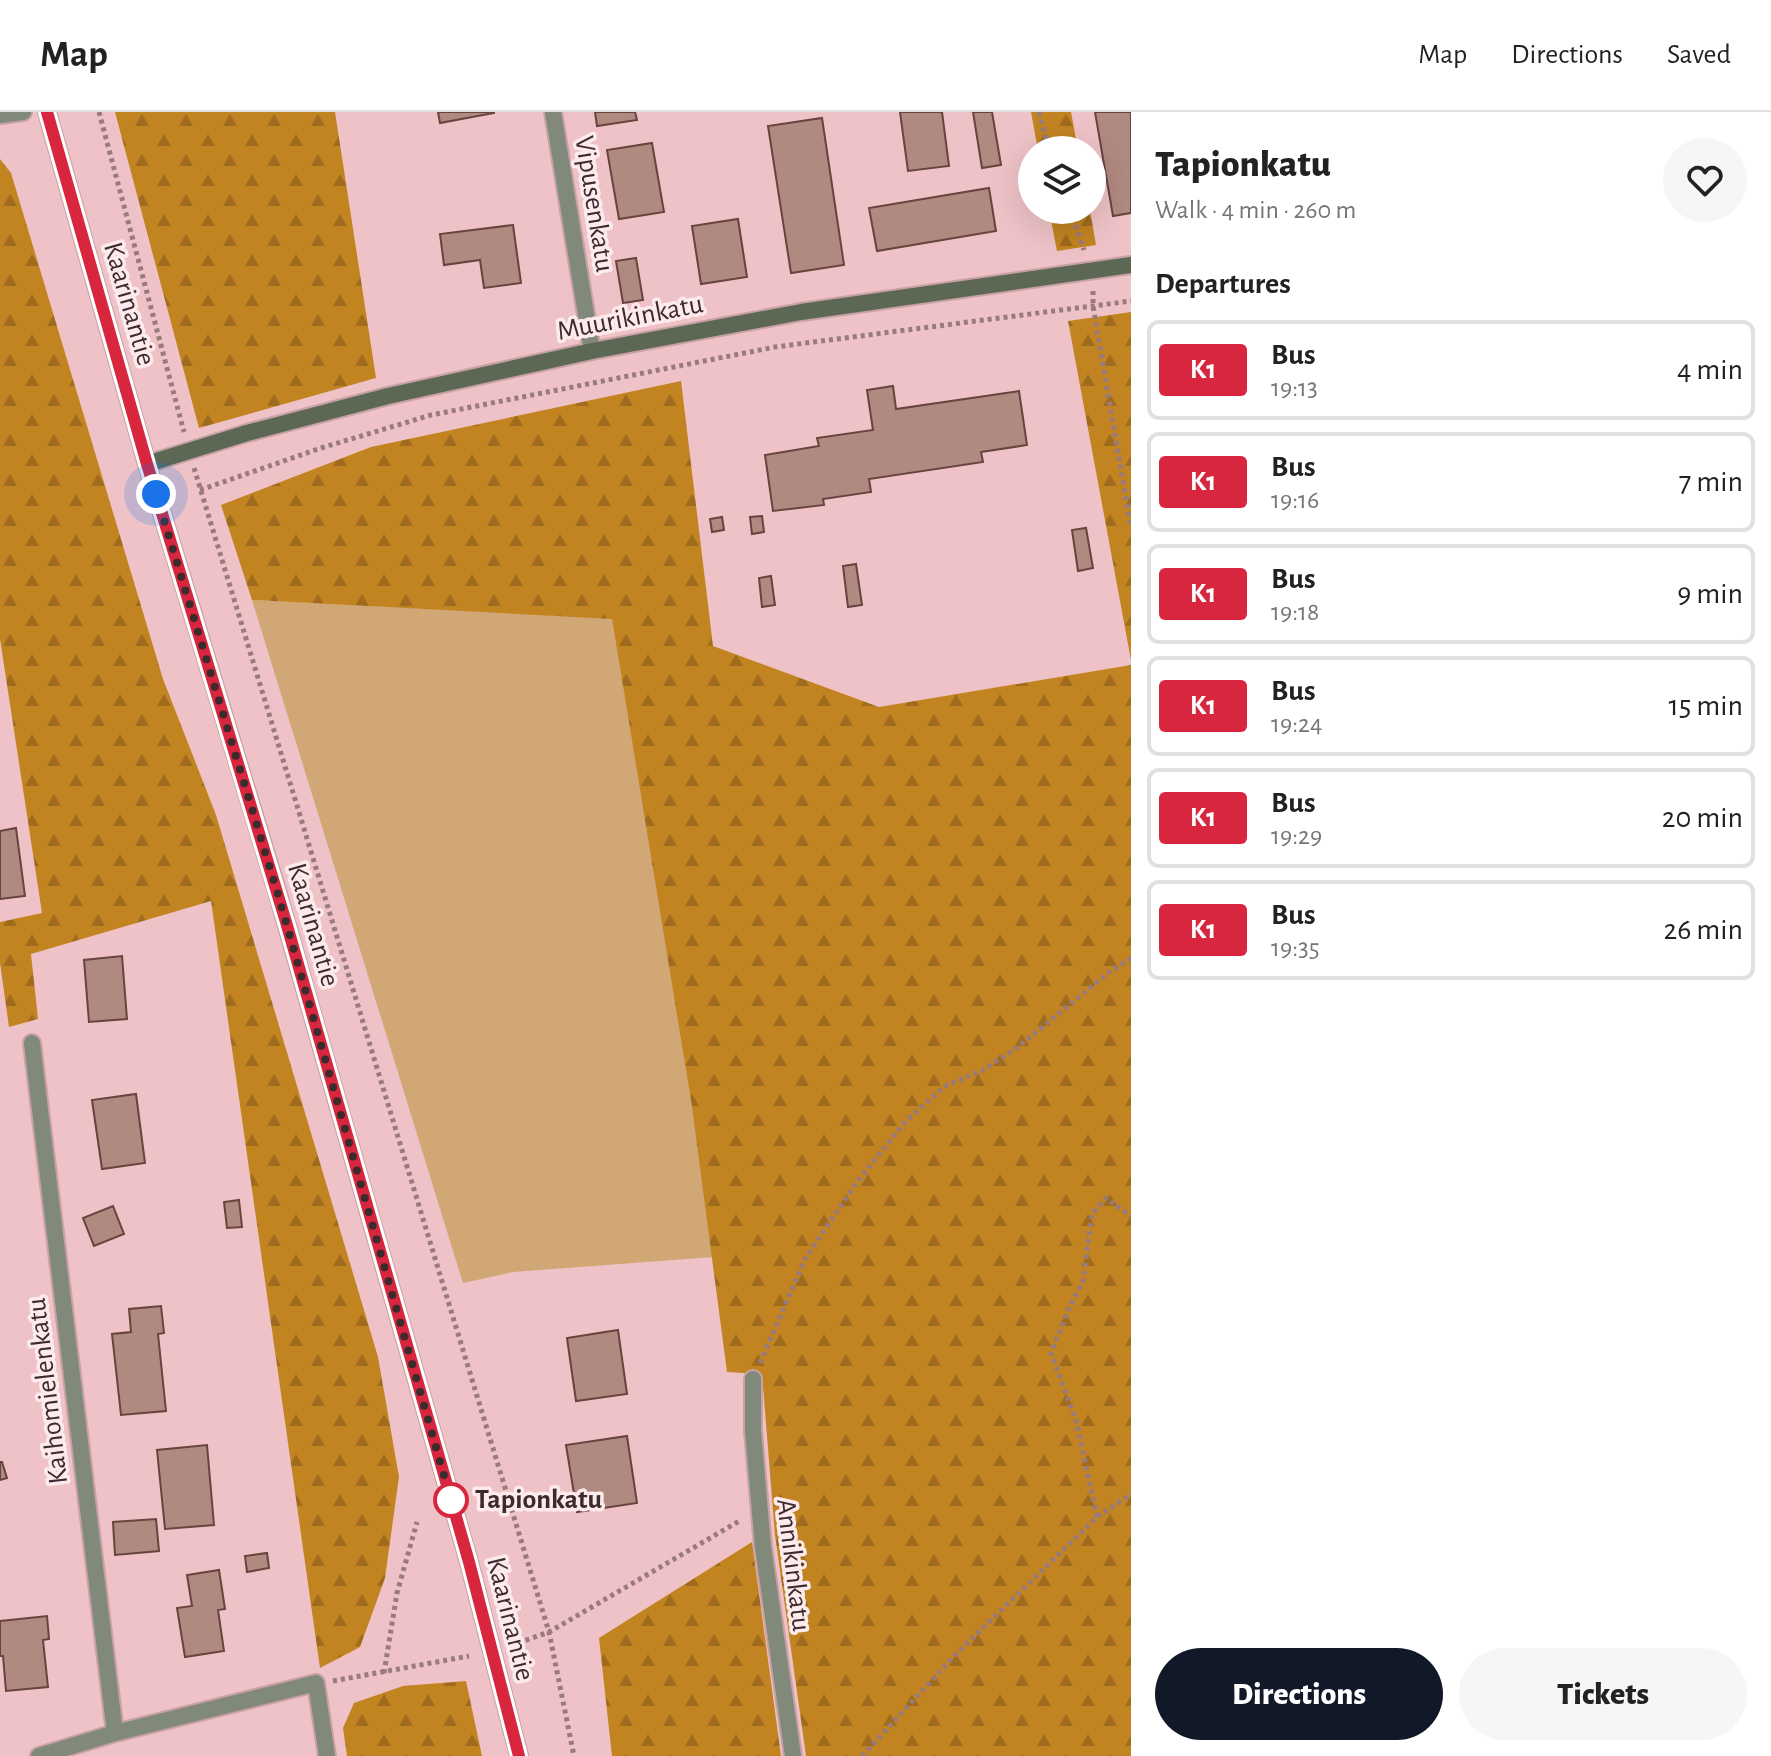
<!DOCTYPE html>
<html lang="en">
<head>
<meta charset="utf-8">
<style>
  body { margin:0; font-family:"Alegreya Sans",sans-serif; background:#f6f6f6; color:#222; height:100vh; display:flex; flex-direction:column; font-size:30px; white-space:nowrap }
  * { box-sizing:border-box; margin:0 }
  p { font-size:26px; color:#767676 }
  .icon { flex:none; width:44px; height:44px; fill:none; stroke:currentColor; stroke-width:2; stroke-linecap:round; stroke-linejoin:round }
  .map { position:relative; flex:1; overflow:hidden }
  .sheet { display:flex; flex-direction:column; background:#fff; width:640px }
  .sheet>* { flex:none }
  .badge { padding:0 16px; border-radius:6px; font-size:28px; line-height:52px }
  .buttons { position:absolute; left:1018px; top:24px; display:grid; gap:16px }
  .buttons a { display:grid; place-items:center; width:88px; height:88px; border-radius:50%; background:#fff; box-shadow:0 8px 32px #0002; font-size:40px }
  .you { position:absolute; width:40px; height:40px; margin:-20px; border:6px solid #fff; border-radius:50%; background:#1a73e8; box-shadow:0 0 0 12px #1a73e833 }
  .map>.badge { position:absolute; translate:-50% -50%; box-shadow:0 0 0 4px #fff }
  h2 { padding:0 24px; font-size:30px; line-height:72px }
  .round { display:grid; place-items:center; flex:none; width:84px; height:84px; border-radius:42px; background:#f6f6f6 }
  .head { display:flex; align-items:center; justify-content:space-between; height:136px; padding:0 24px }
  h1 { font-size:38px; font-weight:800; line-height:60px }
  .button { display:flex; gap:16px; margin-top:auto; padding:16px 24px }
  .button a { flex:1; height:92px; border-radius:48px; background:#111827; color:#fff; font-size:32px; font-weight:800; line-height:92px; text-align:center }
  .button a+a { background:#f6f6f6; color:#222 }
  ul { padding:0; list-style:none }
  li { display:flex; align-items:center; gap:24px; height:100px; margin:0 16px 12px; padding:0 8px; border:4px solid #e0e0e0; border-radius:12px }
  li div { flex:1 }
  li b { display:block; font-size:30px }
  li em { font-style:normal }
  li .badge { min-width:88px; font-weight:700; text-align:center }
  header { display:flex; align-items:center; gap:48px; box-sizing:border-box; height:112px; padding:0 40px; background:#fff; border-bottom:2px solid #e0e0e0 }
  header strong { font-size:38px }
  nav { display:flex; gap:44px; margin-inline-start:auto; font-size:28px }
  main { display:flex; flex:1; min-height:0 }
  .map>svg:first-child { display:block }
  .green { fill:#d0a775 }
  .forest { fill:url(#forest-firs) }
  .building { fill:#b08980; stroke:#67443d; stroke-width:2 }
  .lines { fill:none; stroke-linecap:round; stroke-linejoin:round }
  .street-casing { stroke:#c7a1a4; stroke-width:20 }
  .secondary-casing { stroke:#c7a1a4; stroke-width:20 }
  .path { stroke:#997a7d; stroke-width:5; stroke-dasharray:4 4; stroke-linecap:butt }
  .street { stroke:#81897b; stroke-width:16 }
  .secondary { stroke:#5c6854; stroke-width:16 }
  .line-casing { stroke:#fff; stroke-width:18 }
  .line { stroke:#d7263d; stroke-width:12 }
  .walk { stroke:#3c2b2d; stroke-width:8; stroke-dasharray:0 14.4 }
  .stop-dot { fill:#fff; stroke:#d7263d; stroke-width:4 }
  .labels { text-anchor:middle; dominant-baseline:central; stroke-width:7; stroke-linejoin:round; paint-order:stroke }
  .street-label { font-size:28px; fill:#3c2b2d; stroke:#fdeaec }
  .stop-label { font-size:28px; font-weight:bold; fill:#3c2b2d; stroke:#fdeaec; text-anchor:start }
</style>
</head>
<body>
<header>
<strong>Map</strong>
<nav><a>Map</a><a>Directions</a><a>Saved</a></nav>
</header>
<main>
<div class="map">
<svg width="1131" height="1644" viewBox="0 0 1131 1644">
  <defs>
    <pattern id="forest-firs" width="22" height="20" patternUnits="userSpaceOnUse" patternTransform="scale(2)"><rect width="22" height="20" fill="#c28321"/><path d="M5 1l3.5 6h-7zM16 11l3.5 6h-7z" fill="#9f6b1d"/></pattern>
  </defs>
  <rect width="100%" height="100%" fill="#eec2c6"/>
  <path class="green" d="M 252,488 L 612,506 L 692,995 L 713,1145 L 513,1160 L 463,1171 Z"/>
  <path class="forest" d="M 115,0 L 335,0 L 376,266 L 199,316 Z
    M 1031,0 L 1071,0 L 1078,38 L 1038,38 Z
    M 0,47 L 11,61 L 163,567 L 216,703 L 378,1245 L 399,1365 L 385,1466 L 360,1535 L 320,1556 L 211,789 L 31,842 L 38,907 L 9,915 L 0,851 L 0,810 L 42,801 L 0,527 Z
    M 1049,98 L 1090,98 L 1096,133 L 1057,139 Z
    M 1131,200 L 1131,548 L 1068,209 Z
    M 681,269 L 713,534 L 879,595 L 1131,553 L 1131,1644 L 806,1644 L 775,1423 L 762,1262 L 727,1260 L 692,995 L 612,507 L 252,488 L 221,393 L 371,335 Z
    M 752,1430 L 781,1644 L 612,1644 L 599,1526 Z
    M 466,1569 L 482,1644 L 347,1644 L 343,1616 L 354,1591 L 403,1574 Z"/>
  <path class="building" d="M 438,0 L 494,0 L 494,1 L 440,11 Z
    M 595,0 L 635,0 L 637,8 L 597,14 Z
    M 900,0 L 942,0 L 949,54 L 908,59 Z
    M 973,0 L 992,0 L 1001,53 L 982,56 Z
    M 1095,0 L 1131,0 L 1131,101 L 1113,104 Z
    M 822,6 L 844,153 L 791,161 L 768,14 Z
    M 652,31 L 664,100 L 619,107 L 607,38 Z
    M 989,76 L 996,119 L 877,139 L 869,96 Z
    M 738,107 L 747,165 L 701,172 L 692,114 Z
    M 513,113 L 521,171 L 484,176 L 480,148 L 444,153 L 440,122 Z
    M 636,146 L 643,188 L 623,191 L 616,149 Z
    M 893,274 L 896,297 L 1019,279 L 1027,333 L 981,340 L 983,350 L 869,367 L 871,380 L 823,387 L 824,393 L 773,399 L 765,343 L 819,334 L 817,326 L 873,318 L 867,278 Z
    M 762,404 L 764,420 L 752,422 L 750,405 Z
    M 722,405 L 724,418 L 712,420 L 710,407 Z
    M 1086,416 L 1093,456 L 1078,459 L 1072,418 Z
    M 856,452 L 862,493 L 848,495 L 843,454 Z
    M 771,464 L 775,493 L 762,495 L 759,466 Z
    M 16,716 L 25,784 L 0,787 L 0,719 Z
    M 122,844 L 127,907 L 89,910 L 84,848 Z
    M 136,982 L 145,1051 L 102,1057 L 92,988 Z
    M 239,1088 L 242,1115 L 227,1116 L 224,1090 Z
    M 113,1094 L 124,1122 L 94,1134 L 83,1106 Z
    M 161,1194 L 164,1221 L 158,1222 L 166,1299 L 121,1303 L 112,1222 L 131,1220 L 129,1197 Z
    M 618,1218 L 627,1282 L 576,1289 L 567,1226 Z
    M 627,1324 L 637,1391 L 577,1400 L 566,1333 Z
    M 207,1333 L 214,1413 L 165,1417 L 157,1338 Z
    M 0,1350 L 2,1350 L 7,1366 L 0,1368 Z
    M 156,1407 L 159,1439 L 115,1443 L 113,1410 Z
    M 267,1441 L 269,1456 L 247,1460 L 245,1444 Z
    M 219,1458 L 225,1497 L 218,1498 L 224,1539 L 185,1545 L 177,1496 L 192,1494 L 187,1463 Z
    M 47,1504 L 49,1527 L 43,1528 L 48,1575 L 6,1579 L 3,1544 L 0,1544 L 0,1509 Z"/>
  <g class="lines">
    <defs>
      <path id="street" d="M 553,0 L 592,239
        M 0,3 L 23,0
        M 32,931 L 115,1621
        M 753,1267 L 753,1319 L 763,1435 L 793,1644
        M 39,1644 L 115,1621 L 316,1571 L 327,1644"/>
      <path id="secondary" d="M 47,0 L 147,352 L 277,779 L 469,1450 L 519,1644
        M 147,352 L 247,321 L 388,284 L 592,239 L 801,200 L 1131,153"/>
    </defs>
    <use href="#street" class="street-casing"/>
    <use href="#secondary" class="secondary-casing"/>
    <path class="path" d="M 99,0 L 184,320
      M 1039,0 L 1049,38
      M 1070,98 L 1084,138
      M 1093,179 L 1093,194 L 1131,416
      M 194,356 L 549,1520 L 574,1644
      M 200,378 L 321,336 L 431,303 L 775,235 L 1131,189
      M 760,1251 L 805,1147 L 857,1070 L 906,1009 L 945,974 L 983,958 L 1018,935 L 1108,861 L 1131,846
      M 1097,1405 L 1076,1308 L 1051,1241 L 1069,1196 L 1083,1169 L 1092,1102 L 1106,1086 L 1131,1104
      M 518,1531 L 549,1520 L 741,1408
      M 384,1561 L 397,1481 L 417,1410
      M 333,1569 L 469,1544
      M 862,1644 L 956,1542 L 1097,1405 L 1131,1382"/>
    <use href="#street" class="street"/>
    <use href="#secondary" class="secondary"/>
  </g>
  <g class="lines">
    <defs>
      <path id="line" d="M 47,0 L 147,352 L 286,810 L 469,1450 L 519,1644"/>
    </defs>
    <use href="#line" class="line-casing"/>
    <use href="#line" class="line"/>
    <path class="walk" d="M 156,382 L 277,779 L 451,1388"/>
  </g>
  <circle class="stop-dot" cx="451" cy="1388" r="16"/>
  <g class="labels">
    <g class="street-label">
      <text transform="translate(594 92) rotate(81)">Vipusenkatu</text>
      <text transform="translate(129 192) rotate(74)">Kaarinantie</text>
      <text transform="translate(630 206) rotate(-11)">Muurikinkatu</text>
      <text transform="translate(313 813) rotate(74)">Kaarinantie</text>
      <text transform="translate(48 1279) rotate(-97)">Kaihomielenkatu</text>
      <text transform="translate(793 1453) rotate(83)">Annikinkatu</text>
      <text transform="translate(510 1507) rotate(76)">Kaarinantie</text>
    </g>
    <g class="stop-label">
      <text x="475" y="1388">Tapionkatu</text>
    </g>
  </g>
</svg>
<div class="buttons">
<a><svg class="icon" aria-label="layers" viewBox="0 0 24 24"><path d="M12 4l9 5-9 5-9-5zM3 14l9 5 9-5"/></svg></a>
</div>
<div class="you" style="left:156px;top:382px"></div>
</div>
<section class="sheet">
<div class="head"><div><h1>Tapionkatu</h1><p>Walk · 4 min · 260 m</p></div><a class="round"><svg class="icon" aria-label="heart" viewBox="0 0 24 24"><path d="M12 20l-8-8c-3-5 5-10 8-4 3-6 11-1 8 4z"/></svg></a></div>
<h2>Departures</h2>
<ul>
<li><span class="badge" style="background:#d7263d;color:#fff">K1</span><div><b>Bus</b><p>19:13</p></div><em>4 min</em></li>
<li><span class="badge" style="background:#d7263d;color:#fff">K1</span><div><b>Bus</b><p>19:16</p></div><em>7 min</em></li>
<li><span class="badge" style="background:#d7263d;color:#fff">K1</span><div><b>Bus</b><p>19:18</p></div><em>9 min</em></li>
<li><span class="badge" style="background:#d7263d;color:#fff">K1</span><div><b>Bus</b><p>19:24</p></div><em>15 min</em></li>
<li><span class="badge" style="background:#d7263d;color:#fff">K1</span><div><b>Bus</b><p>19:29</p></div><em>20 min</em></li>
<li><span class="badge" style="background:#d7263d;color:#fff">K1</span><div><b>Bus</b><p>19:35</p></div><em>26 min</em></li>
</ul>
<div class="button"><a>Directions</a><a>Tickets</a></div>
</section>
</main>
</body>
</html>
